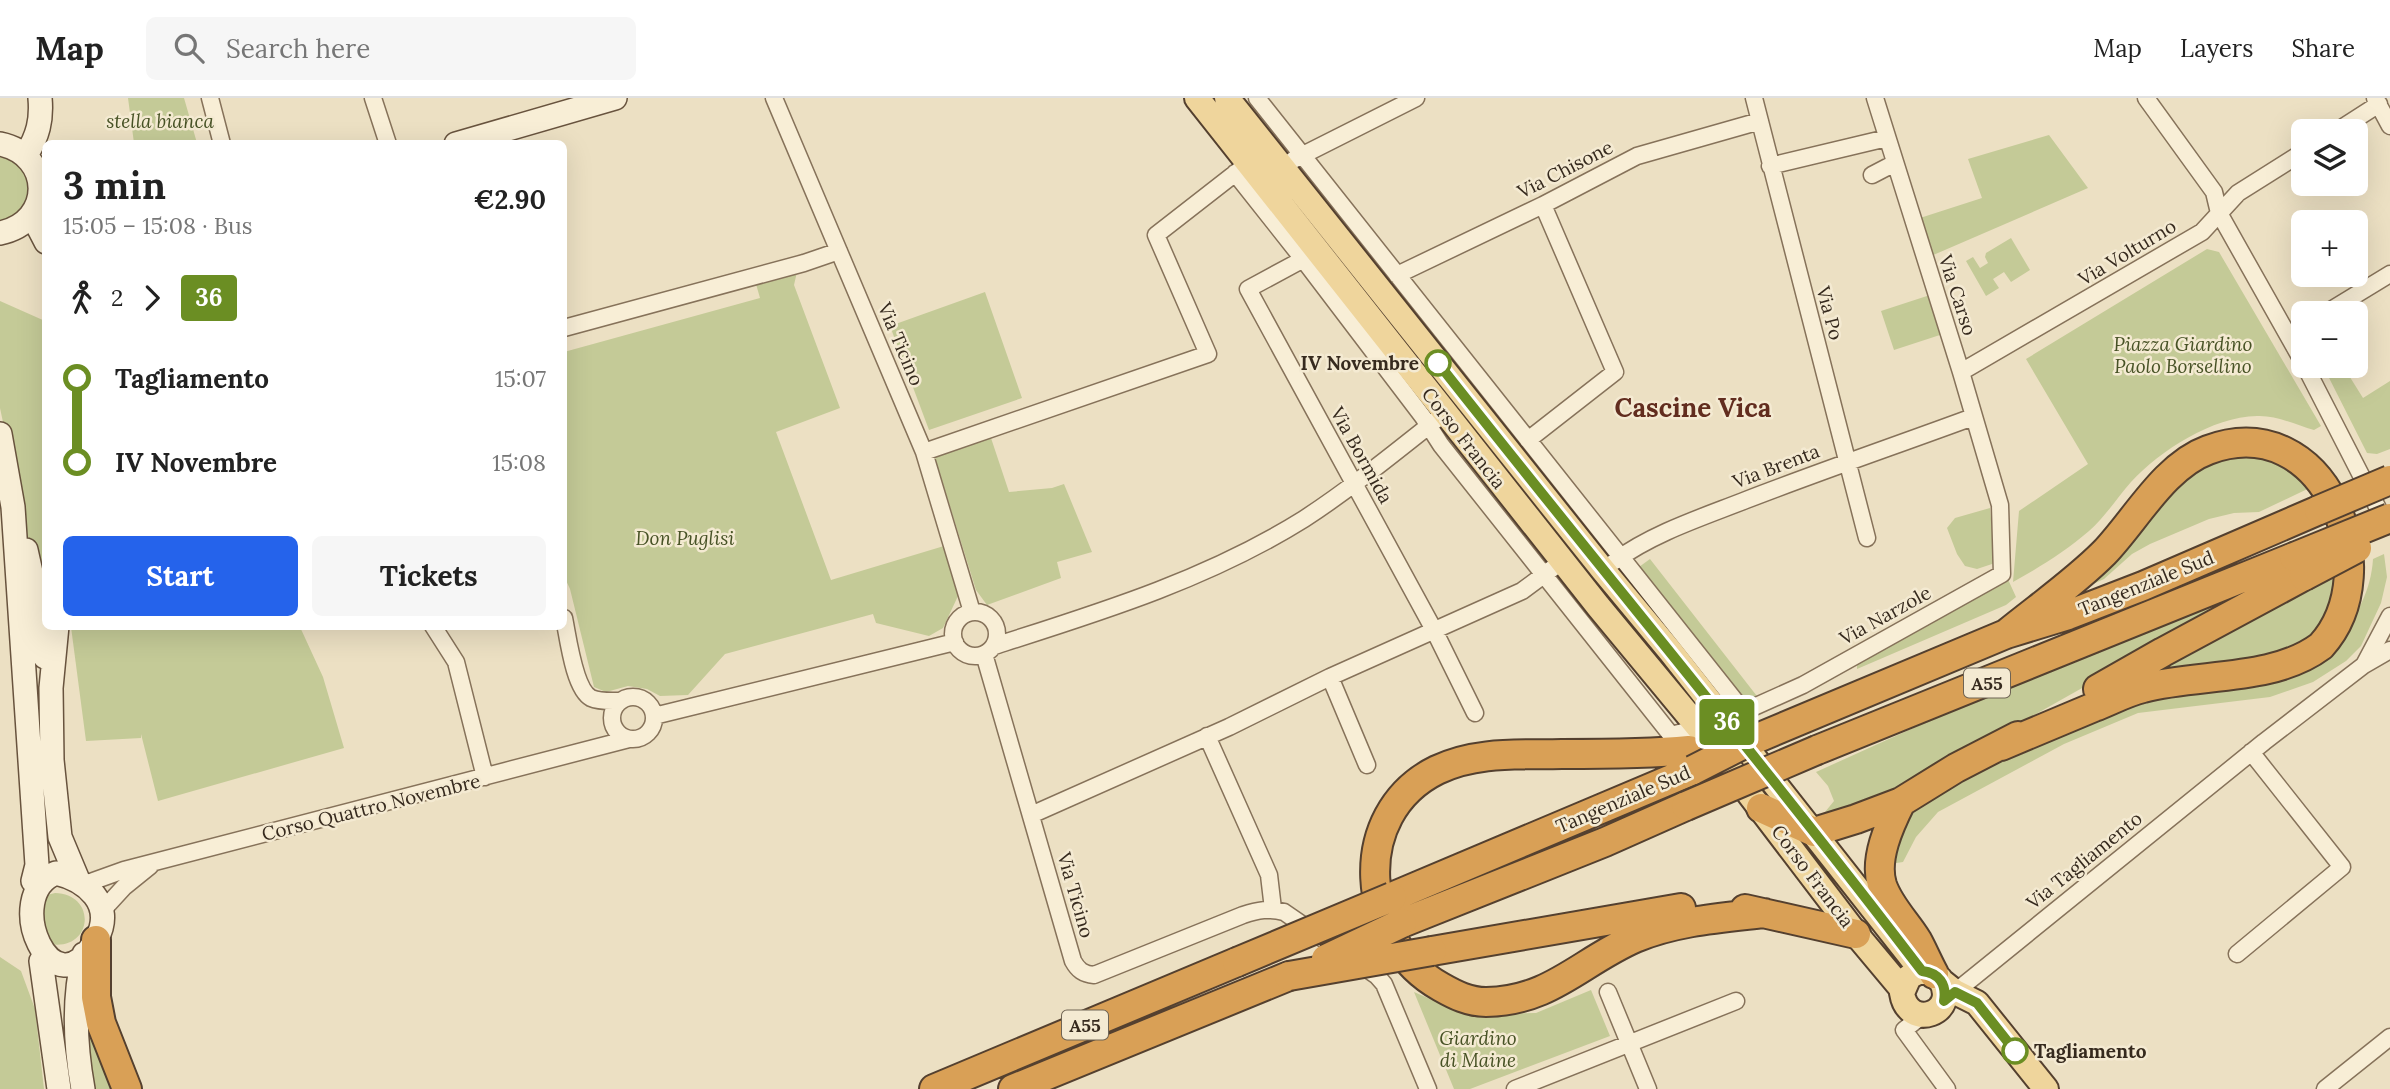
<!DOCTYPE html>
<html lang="en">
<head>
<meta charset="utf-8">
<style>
  body { margin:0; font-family:Lora,serif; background:#f6f6f6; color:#222; height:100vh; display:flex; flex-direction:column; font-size:26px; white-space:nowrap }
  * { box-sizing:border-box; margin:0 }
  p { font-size:23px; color:#767676 }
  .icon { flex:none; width:38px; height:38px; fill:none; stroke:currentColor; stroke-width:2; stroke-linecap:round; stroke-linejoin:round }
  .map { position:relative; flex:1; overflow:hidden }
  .sheet { position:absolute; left:42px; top:42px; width:525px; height:490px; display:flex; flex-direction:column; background:#fff; border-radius:10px; box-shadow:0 7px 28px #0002 }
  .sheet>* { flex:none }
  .badge { padding:0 14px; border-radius:5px; font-size:24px; line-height:46px }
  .controls { position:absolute; left:2291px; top:21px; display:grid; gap:14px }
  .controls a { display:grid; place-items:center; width:77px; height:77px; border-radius:10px; background:#fff; box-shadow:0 7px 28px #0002; font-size:35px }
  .map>.badge { position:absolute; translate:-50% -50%; box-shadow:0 0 0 4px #fff }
  .legs { display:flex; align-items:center; gap:10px; height:77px; padding:0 21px; font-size:23px }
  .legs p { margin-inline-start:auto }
  .head { display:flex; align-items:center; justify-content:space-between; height:119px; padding:0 21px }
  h1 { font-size:38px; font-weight:800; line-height:52px }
  .primary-button { display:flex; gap:14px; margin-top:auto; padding:14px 21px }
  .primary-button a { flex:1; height:80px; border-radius:10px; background:#2563eb; color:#fff; font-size:28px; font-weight:800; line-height:80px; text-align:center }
  .primary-button a+a { background:#f6f6f6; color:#222 }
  ul { padding:0 21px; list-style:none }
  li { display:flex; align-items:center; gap:24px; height:84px; font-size:26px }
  li i { display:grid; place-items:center; width:10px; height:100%; margin:0 9px; background:currentColor }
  li i::after { content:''; width:18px; height:18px; margin:-9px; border:5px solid; border-radius:50%; background:#fff }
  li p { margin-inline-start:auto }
  li:first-child i { background:linear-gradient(#0000 50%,currentColor 0) }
  li:last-child i { background:linear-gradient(currentColor 50%,#0000 0) }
  header { display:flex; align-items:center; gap:42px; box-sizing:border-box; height:98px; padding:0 35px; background:#fff; border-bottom:2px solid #e0e0e0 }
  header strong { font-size:33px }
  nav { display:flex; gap:38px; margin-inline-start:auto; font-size:24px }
  .search { width:490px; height:63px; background:#f6f6f6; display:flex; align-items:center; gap:18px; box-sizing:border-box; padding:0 24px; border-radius:10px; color:#767676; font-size:26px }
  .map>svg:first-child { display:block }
  .green { fill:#c4ca97 }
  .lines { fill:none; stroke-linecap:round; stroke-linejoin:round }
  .street-casing { stroke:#86725a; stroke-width:19 }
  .secondary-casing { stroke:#68533e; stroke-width:26 }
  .primary-casing { stroke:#54402f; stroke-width:28 }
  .highway-casing { stroke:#54402f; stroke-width:32 }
  .street { stroke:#f8eed6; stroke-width:16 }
  .secondary { stroke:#f8eed6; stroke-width:23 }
  .primary { stroke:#efd59c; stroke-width:24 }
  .highway { stroke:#d9a056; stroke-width:28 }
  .highway-bridge-casing { stroke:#54402f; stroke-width:32; stroke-linecap:butt }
  .highway-bridge { stroke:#d9a056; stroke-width:28 }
  .line-1-casing { stroke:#fff; stroke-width:16 }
  .line-1 { stroke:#6b8e23; stroke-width:10 }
  .stop-1-dot { fill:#fff; stroke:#6b8e23; stroke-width:3.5 }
  .labels { text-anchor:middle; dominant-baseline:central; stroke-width:5; stroke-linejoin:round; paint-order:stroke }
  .shield { fill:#f4ead2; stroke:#6f6454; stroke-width:2 }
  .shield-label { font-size:18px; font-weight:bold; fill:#362a1e }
  .park-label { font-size:19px; font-style:italic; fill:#475225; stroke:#f4ead2 }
  .street-label { font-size:19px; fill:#362a1e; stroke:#f4ead2 }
  .stop-label { font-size:19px; font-weight:bold; fill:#362a1e; stroke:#f4ead2; text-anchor:end }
  .district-label { font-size:26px; font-weight:bold; fill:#622d1f; stroke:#f4ead2 }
</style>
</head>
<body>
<header>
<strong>Map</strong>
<div class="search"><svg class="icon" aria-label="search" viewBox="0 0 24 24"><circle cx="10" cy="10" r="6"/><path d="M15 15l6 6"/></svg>Search here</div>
<nav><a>Map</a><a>Layers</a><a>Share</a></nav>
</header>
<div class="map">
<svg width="2390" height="991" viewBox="0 0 2390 991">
  <rect width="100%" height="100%" fill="#ece0c3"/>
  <path class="green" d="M 128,0 L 184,0 L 197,45 L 134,45 Z
    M 2049,37 L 2088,90 L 1931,158 L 1920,120 L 1982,100 L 1968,61 Z
    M 0,53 L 31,78 L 25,114 L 0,128 Z
    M 2011,140 L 2030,172 L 2011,184 L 2004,174 L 1993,181 L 1999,190 L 1986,198 L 1966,163 L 1973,159 L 1980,170 L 1988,165 L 1985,159 L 1986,155 Z
    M 2207,151 L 2219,154 L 2321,328 L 2314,332 C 2296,327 2276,317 2257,318 C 2212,319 2161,352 2131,384 C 2117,400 2105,419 2089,433 C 2066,453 2040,469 2013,484 L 2019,413 L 2088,366 L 2026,261 Z
    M 797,174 L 794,187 L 840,310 L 776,334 L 831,482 L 944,448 L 958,498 L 943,530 L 929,538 L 876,525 L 873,516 L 725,556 L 688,597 L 660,598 L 647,591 L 628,588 L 606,594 L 594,589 L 570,491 L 564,478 L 564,254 L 760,200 L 756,186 Z
    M 985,194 L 1022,300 L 929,332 L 890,228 Z
    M 1930,197 L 1943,236 L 1894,252 L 1881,213 Z
    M 0,203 L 45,223 L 45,514 L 27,438 L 0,310 Z
    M 2323,268 L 2343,268 L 2363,300 L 2390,283 L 2390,351 L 2377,356 L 2367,355 Z
    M 991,340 L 1009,394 L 1052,390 L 1064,386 L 1092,454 L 1057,464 L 1061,480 L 987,507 L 976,492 L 934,357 Z
    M 2259,354 L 2320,385 L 2259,414 L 2234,415 L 2209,421 L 2150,446 L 2132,456 L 2104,481 L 2089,488 L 2166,395 L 2199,367 Z
    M 1990,410 L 1995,465 L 1977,471 L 1965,468 L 1957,456 L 1947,430 L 1955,420 Z
    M 2384,456 L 2387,479 L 2381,505 L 2361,548 L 2346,563 L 2313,584 L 2270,599 L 2138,615 L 2064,646 L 1938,714 L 1916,739 L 1903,764 L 1890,766 L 1909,706 L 2098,612 L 2340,542 C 2357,516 2371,493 2373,461 Z
    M 1650,461 L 1760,602 L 1748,610 L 1639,469 Z
    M 2353,468 L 2316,540 L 2279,559 L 2151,578 L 2148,572 Z
    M 2006,477 L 2016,499 L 2006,507 L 1857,571 L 1857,562 Z
    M 2267,481 L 2201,523 L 1949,665 L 1853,712 L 1835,716 L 1825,714 L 1834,703 L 1828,688 L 1816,674 L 1942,617 Z
    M 71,529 L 300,529 L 323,579 L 344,650 L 158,703 L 141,636 L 141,640 L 86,643 Z
    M 55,795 C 98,796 93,854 49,846 L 32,817 L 47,797 Z
    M 0,859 L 21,873 L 35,911 L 44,991 L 0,991 Z
    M 1591,892 L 1610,938 L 1470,991 L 1454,991 L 1414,894 L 1465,916 L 1536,915 Z
    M 87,926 L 120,991 L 94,991 L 89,959 Z"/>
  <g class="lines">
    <defs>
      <path id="street" d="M 210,0 L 222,46
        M 373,0 L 388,46
        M 774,0 L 924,354 L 972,514
        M 1257,0 L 1744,614
        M 1754,0 L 1867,440
        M 2146,0 L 2214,94 L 2219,115 L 2303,264
        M 2375,0 L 2390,28
        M 2337,33 L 2379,6
        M 1293,62 L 1416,0
        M 1770,68 L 1887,40
        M 1235,75 L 1303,161 L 1423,319 L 1441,347 L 1671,637 L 1699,630
        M 1872,77 L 1895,65
        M 1313,156 L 1248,191 L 1434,532 L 1475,615
        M 1397,177 L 1543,107 L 1637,58 L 1760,23
        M 2326,215 L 2390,176
        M 564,230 L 804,165 L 839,153
        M 2305,268 L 2387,428
        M 1961,274 L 2202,134 L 2238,95 L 2303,54
        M 1528,342 L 1615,274 L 1543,107
        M 924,354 L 1208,256 L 1156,137 L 1242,70
        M 1615,463 C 1653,435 1703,419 1746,402 C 1821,373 1897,347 1973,319
        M953 536a22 22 0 1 1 44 0a22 22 0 1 1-44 0Z
        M 564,520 C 568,539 574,591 591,600 C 600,604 611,603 620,603
        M 433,528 L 456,564 L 485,679
        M 994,548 C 1101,514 1208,481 1304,421 C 1350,391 1393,356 1436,322
        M 984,556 L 1073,863 C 1078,872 1083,876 1094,877 L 1243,817 C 1258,812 1269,810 1284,814 L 1377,878 L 1384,886 L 1428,991
        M 2364,567 L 2390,518
        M 1330,579 L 1367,667
        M612 620a21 21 0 1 1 42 0a21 21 0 1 1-42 0Z
        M 654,618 L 955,544
        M 1725,622 L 1803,587 L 2002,476 L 2000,407 L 1961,274 L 1875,0
        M 1207,638 L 1269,777 L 1273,811
        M 1031,717 L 1229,629 L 1330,579 L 1522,493 L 1553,470
        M 85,786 L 124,772 L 629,641
        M 101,814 L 124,789 L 150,768
        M 2237,856 L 2342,769 L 2251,654
        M 1608,894 L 1648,991
        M 1949,899 L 2264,644 L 2364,567 L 2390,552
        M 1923,917 L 1904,932 L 1947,991
        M 1515,991 L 1736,903
        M 2325,991 L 2390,939"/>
      <path id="secondary" d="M 0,46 C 53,57 54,124 0,135
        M 456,46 L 615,0
        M 26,57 C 38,38 42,22 40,0
        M 32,117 L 46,144
        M 0,336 L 13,409 L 37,767 L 33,783
        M 26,452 L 35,492 L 45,559
        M 57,528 L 51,590 L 52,662 L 60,739 L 78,782
        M 56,775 C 86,782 115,806 97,840 C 53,921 0,796 56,775 Z
        M 41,863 L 59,991
        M 83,991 C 75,947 73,900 84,856"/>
      <path id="primary" d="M 1197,0 L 1598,508 L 1699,630 L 1856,836 L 1902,891
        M 1227,0 L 1603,472 L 1671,554 L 1922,873
        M 1940,881 C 1961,915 1908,934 1902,895 L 1909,879 L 1918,874 L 1930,874 L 1955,894 L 1977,905 L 2046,991"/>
      <path id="highway" d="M 2098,591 L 2163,554 L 2304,478
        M 1748,644 L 2006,536 L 2068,517 L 2143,488 L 2319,412
        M 2001,648 C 2032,635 2063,622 2094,609 C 2110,603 2126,594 2143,590 C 2199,575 2273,584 2321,548 C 2390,472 2324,308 2208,352 C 2164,368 2135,423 2104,455 C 2074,485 2039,509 2006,536
        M 1689,652 C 1647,656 1605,656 1562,656 C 1520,657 1476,653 1437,672 C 1348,716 1360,844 1441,889 C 1455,897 1469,904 1486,904 C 1551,903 1580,864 1635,840 C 1676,823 1720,820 1764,815
        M 1817,652 L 2294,459
        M 1901,704 C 1889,728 1874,761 1882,787 C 1889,808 1906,824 1917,842 C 1923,853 1928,865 1934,876
        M 1761,710 L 1814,734 L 1856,721 L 1901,704 L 1956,670 L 2018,638
        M 1392,799 L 1693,672
        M 1745,811 L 1856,836
        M 1402,825 L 1605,744 L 1686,708
        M 96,842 L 96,899 L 101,925 L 127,991
        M 1432,853 L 1681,810
        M 934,991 L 1237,864
        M 1013,991 L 1289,878"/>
    </defs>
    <use href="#street" class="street-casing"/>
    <use href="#secondary" class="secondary-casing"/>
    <use href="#primary" class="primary-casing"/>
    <use href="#highway" class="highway-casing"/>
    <use href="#street" class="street"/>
    <use href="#secondary" class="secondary"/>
    <use href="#primary" class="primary"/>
    <use href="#highway" class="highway"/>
    <defs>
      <path id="highway-bridge" d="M 2319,412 L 2390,382
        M 2294,459 L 2390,420
        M 2304,478 L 2357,450
        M 1693,672 L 1748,644
        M 1686,708 L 1817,652
        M 1326,861 L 1402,825
        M 1237,864 L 1392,799
        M 1289,878 L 1432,853"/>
    </defs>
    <use href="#highway-bridge" class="highway-bridge-casing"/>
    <use href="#highway-bridge" class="highway-bridge"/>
  </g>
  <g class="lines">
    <defs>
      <path id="line-1" d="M 1438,265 C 1598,468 1765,667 1922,873 C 1939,875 1947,886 1944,903 L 1955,894 L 1977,905 L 2015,953"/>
    </defs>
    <use href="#line-1" class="line-1-casing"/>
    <use href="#line-1" class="line-1"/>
  </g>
  <g class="stop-1-dot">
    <circle cx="1438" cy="265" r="12"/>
    <circle cx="2015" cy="953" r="12"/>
  </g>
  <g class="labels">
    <g class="shield">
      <rect x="1964" y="570.5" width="46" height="29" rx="5"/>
      <rect x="1062" y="912.5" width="46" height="29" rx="5"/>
    </g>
    <g class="shield-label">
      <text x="1987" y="585">A55</text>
      <text x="1085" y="927">A55</text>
    </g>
    <g class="park-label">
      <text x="160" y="23">stella bianca</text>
      <text x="2183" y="246">Piazza Giardino<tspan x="2183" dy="22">Paolo Borsellino</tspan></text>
      <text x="685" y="440">Don Puglisi</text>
      <text x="1478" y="940">Giardino<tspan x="1478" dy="22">di Maine</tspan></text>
    </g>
    <g class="street-label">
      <text transform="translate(1565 71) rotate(-27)">Via Chisone</text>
      <text transform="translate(2127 154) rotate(-31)">Via Volturno</text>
      <text transform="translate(1958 197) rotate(72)">Via Carso</text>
      <text transform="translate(1830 215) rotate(75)">Via Po</text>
      <text transform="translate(901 246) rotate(67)">Via Ticino</text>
      <text transform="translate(1464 340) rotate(52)">Corso Francia</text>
      <text transform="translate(1362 357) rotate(61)">Via Bormida</text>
      <text transform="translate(1776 368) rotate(-21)">Via Brenta</text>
      <text transform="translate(2146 485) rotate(-22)">Tangenziale Sud</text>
      <text transform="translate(1885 517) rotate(-29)">Via Narzole</text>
      <text transform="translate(1623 701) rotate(-23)">Tangenziale Sud</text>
      <text transform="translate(371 709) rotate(-14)">Corso Quattro Novembre</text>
      <text transform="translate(2084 762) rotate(-39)">Via Tagliamento</text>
      <text transform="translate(1813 778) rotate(53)">Corso Francia</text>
      <text transform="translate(1076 797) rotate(74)">Via Ticino</text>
    </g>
    <g class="stop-label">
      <text x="1419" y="265">IV Novembre</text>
      <text x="2034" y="953" text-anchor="start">Tagliamento</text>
    </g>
    <g class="district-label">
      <text x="1693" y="309">Cascine Vica</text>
    </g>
  </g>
</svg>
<div class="controls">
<a><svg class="icon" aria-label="layers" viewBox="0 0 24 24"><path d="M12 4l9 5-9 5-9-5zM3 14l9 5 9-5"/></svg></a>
<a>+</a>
<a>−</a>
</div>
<b class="badge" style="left:1727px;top:624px;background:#6b8e23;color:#fff">36</b>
<section class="sheet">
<div class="head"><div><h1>3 min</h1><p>15:05 – 15:08 · Bus</p></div><b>€2.90</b></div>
<div class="legs"><svg class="icon" aria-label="walk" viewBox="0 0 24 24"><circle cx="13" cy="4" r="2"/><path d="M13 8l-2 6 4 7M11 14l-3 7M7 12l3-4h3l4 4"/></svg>2<svg class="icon" aria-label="forward" viewBox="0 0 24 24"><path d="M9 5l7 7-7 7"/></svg><b class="badge" style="background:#6b8e23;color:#fff">36</b></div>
<ul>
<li><i style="color:#6b8e23"></i><b>Tagliamento</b><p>15:07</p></li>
<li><i style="color:#6b8e23"></i><b>IV Novembre</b><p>15:08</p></li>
</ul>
<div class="primary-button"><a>Start</a><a>Tickets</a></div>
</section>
</div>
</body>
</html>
